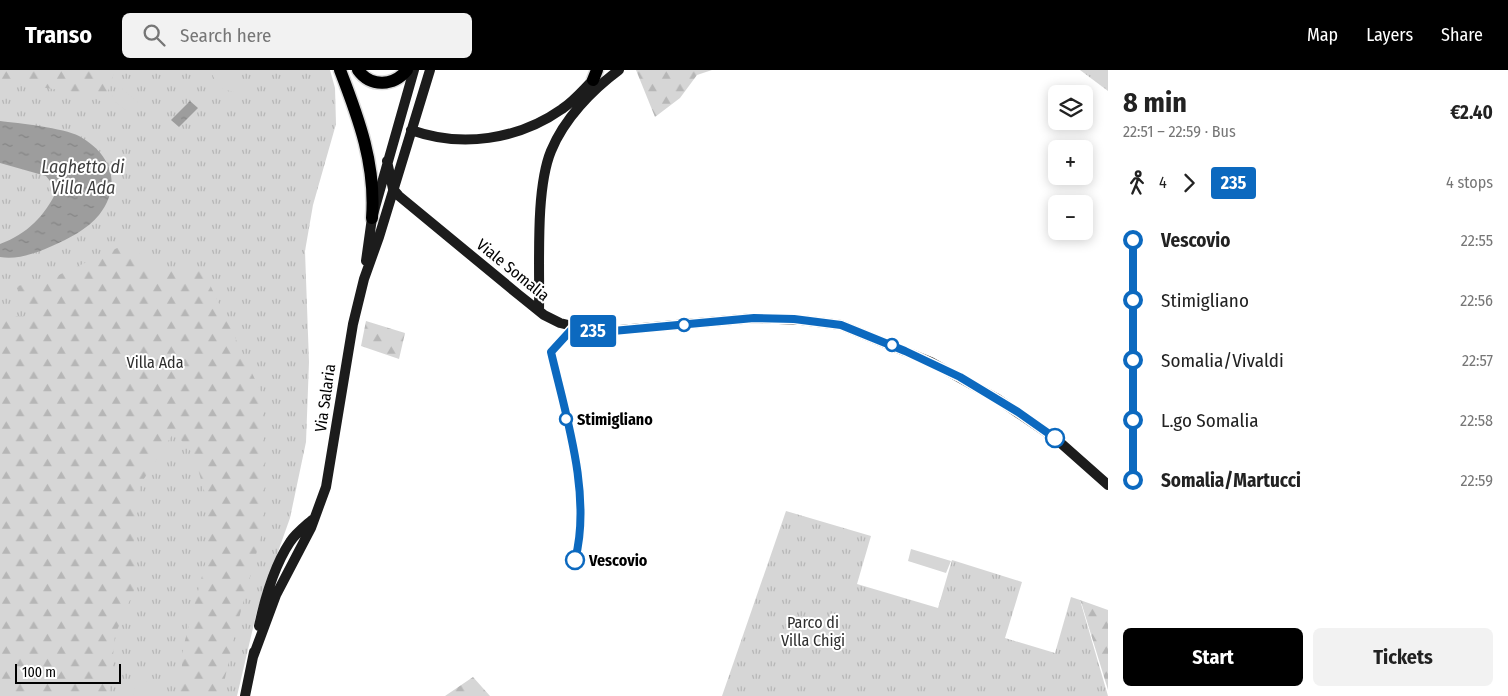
<!DOCTYPE html>
<html lang="en">
<head>
<meta charset="utf-8">
<style>
  body { margin:0; font-family:"Fira Sans Condensed",sans-serif; background:#f2f2f2; color:#222; height:100vh; display:flex; flex-direction:column; font-size:19px; white-space:nowrap }
  * { box-sizing:border-box; margin:0 }
  p { font-size:16px; color:#767676 }
  .icon { flex:none; width:28px; height:28px; fill:none; stroke:currentColor; stroke-width:2; stroke-linecap:round; stroke-linejoin:round }
  .map { position:relative; flex:1; overflow:hidden }
  .drawer { display:flex; flex-direction:column; background:#fff; width:400px }
  .drawer>* { flex:none }
  .badge { padding:0 10px; border-radius:4px; font-size:18px; line-height:32px }
  .controls { position:absolute; left:1048px; top:15px; display:grid; gap:10px }
  .controls a { display:grid; place-items:center; width:45px; height:45px; border-radius:8px; background:#fff; box-shadow:0 2px 12px #0003; font-size:25px }
  .scale { position:absolute; left:15px; bottom:12px; width:106px; box-sizing:border-box; padding-left:5px; border:2px solid #000; border-top:0; font-size:14px; line-height:18px; white-space:nowrap; color:#000; -webkit-text-stroke:4px #fff; paint-order:stroke }
  .map>.badge { position:absolute; translate:-50% -50%; box-shadow:0 0 0 2px #fff }
  .legs { display:flex; align-items:center; gap:8px; height:55px; padding:0 15px; font-size:16px }
  .legs p { margin-inline-start:auto }
  .headline { display:flex; align-items:center; justify-content:space-between; height:85px; padding:0 15px }
  h1 { font-size:28px; font-weight:700; line-height:38px }
  .cta { display:flex; gap:10px; margin-top:auto; padding:10px 15px }
  .cta a { flex:1; height:58px; border-radius:8px; background:#000; color:#fff; font-size:20px; font-weight:700; line-height:58px; text-align:center }
  .cta a+a { background:#f2f2f2; color:#222 }
  ul { padding:0 15px; list-style:none }
  li { display:flex; align-items:center; gap:18px; height:60px; font-size:19px }
  li i { display:grid; place-items:center; width:8px; height:100%; margin:0 6px; background:currentColor }
  li i::after { content:''; width:12px; height:12px; margin:-6px; border:4px solid; border-radius:50%; background:#fff }
  li p { margin-inline-start:auto }
  li:first-child i { background:linear-gradient(#0000 50%,currentColor 0) }
  li:last-child i { background:linear-gradient(currentColor 50%,#0000 0) }
  header { display:flex; align-items:center; gap:30px; box-sizing:border-box; height:70px; padding:0 25px; background:#000; color:#fff }
  header strong { font-size:24px }
  nav { display:flex; gap:28px; margin-inline-start:auto; font-size:18px }
  .search { width:350px; height:45px; background:#f2f2f2; display:flex; align-items:center; gap:12px; box-sizing:border-box; padding:0 18px; border-radius:8px; color:#767676; font-size:19px }
  main { display:flex; flex:1; min-height:0 }
  .map>svg:first-child { display:block }
  .grass { fill:url(#grass-tufts) }
  .forest { fill:url(#forest-firs) }
  .garden { fill:#d6d6d6 }
  .water { fill:url(#water-ripples) }
  .lines { fill:none; stroke-linecap:round; stroke-linejoin:round }
  .highway-casing { stroke:#dbdbdb; stroke-width:15 }
  .secondary { stroke:#1c1c1c; stroke-width:10 }
  .highway { stroke:#000; stroke-width:12 }
  .line-1-casing { stroke:#fff; stroke-width:11 }
  .line-1 { stroke:#0c69bf; stroke-width:8 }
  .stop-1-dot { fill:#fff; stroke:#0c69bf; stroke-width:2.5 }
  .labels { text-anchor:middle; dominant-baseline:central; stroke-width:4; stroke-linejoin:round; paint-order:stroke }
  .street-label { font-size:16px; fill:#000; stroke:#fff }
  .park-label { font-size:16px; fill:#2d2d2d; stroke:#fff }
  .stop-label { font-size:16px; font-weight:bold; fill:#000; stroke:#fff; text-anchor:start }
  .water-label { font-size:18px; font-style:italic; fill:#3e3e3e; stroke:#fff }
</style>
</head>
<body>
<header>
<strong>Transo</strong>
<div class="search"><svg class="icon" aria-label="search" viewBox="0 0 24 24"><circle cx="10" cy="10" r="6"/><path d="M15 15l6 6"/></svg>Search here</div>
<nav><a>Map</a><a>Layers</a><a>Share</a></nav>
</header>
<main>
<div class="map">
<svg width="1108" height="626" viewBox="0 0 1108 626">
  <defs>
    <pattern id="grass-tufts" width="24" height="20" patternUnits="userSpaceOnUse" patternTransform="scale(1.25)"><rect width="24" height="20" fill="#d6d6d6"/><path d="M3 7l-1-3M5 7V3M7 7l1-3M15 17l-1-3M17 17v-4M19 17l1-3" fill="none" stroke="#b6b6b6"/></pattern>
    <pattern id="forest-firs" width="22" height="20" patternUnits="userSpaceOnUse" patternTransform="scale(1.25)"><rect width="22" height="20" fill="#d6d6d6"/><path d="M5 1l3.5 6h-7zM16 11l3.5 6h-7z" fill="#b6b6b6"/></pattern>
    <pattern id="water-ripples" width="26" height="14" patternUnits="userSpaceOnUse" patternTransform="scale(1.25)"><rect width="26" height="14" fill="#9d9d9d"/><path d="M2 4q2-2 4 0t4 0M15 11q2-2 4 0t4 0" fill="none" stroke="#858585"/></pattern>
  </defs>
  <rect width="100%" height="100%" fill="#fff"/>
  <path class="grass" d="M 0,0 L 330,0 L 335,18 L 336,54 L 313,135 L 305,181 L 309,292 L 306,372 L 290,448 L 257,541 L 237,626 L 0,626 Z
    M 1080,0 L 1108,0 L 1108,21 Z
    M 786,441 L 871,466 L 857,514 L 938,538 L 952,490 L 1022,512 L 1005,568 L 1055,583 L 1071,527 L 1080,530 L 1108,626 L 722,626 Z"/>
  <path class="forest" d="M 0,0 L 115,0 L 104,33 L 86,24 L 0,11 Z
    M 636,0 L 712,0 L 697,5 L 680,28 L 655,47 Z
    M 128,173 L 154,198 L 202,198 L 262,324 L 265,398 L 264,455 L 235,563 L 221,626 L 180,626 L 183,578 L 207,487 L 208,434 L 194,385 L 174,362 L 140,415 L 134,473 L 136,516 L 115,565 L 109,626 L 0,626 L 0,246 L 29,246 L 17,216 L 48,210 Z
    M 366,251 L 405,263 L 399,289 L 361,276 Z
    M 1080,530 L 1108,540 L 1108,620 L 1082,535 Z
    M 473,607 L 490,626 L 445,626 Z"/>
  <path class="garden" d="M 210,0 L 242,0 L 237,23 L 219,18 Z
    M 120,17 L 140,34 L 130,44 L 111,28 Z
    M 911,479 L 951,491 L 946,503 L 908,491 Z
    M 147,611 L 155,615 L 158,626 L 133,626 L 135,617 Z"/>
  <path class="water" d="M 190,31 L 198,38 L 179,57 L 171,50 Z
    M 0,51 C 18,53 64,58 79,66 C 111,84 123,114 99,145 C 88,159 68,169 52,176 C 36,183 18,190 0,187 L 0,174 C 27,164 45,146 57,120 L 46,106 L 0,93 Z"/>
  <g class="lines">
    <defs>
      <path id="highway" d="M 340,0 C 359,49 376,95 372,148
        M 358,0 C 371,18 394,16 407,0
        M 593,10 L 597,0"/>
    </defs>
    <use href="#highway" class="highway-casing"/>
    <path class="secondary" d="M 411,60 C 461,78 518,70 562,39 C 574,31 583,20 593,10
      M 387,91 L 393,119 L 399,126 L 519,225 L 544,245 L 560,253 L 598,262 L 754,248 L 801,250 L 841,255 L 931,292 L 996,328 L 1055,368 L 1108,415
      M 366,191 L 372,148 L 414,0
      M 539,240 C 540,196 535,120 551,81 C 564,49 592,20 619,0
      M 259,556 C 265,528 274,496 290,472 C 295,464 304,457 312,450
      M 253,587 L 276,525 L 311,458 L 326,417 L 353,254 L 364,209 L 379,167 L 430,0
      M 245,626 L 254,582"/>
    <use href="#highway" class="highway"/>
  </g>
  <g class="lines">
    <defs>
      <path id="line-1" d="M 575,490 C 592,426 566,346 551,282 L 573,258 L 602,262 L 754,248 L 794,249 L 841,255 L 905,281 L 960,307 L 1018,342 L 1055,368"/>
    </defs>
    <use href="#line-1" class="line-1-casing"/>
    <use href="#line-1" class="line-1"/>
  </g>
  <g class="stop-1-dot">
    <circle cx="684" cy="255" r="6"/>
    <circle cx="892" cy="275" r="6"/>
    <circle cx="566" cy="349" r="6"/>
    <circle cx="1055" cy="368" r="9"/>
    <circle cx="575" cy="490" r="9"/>
  </g>
  <g class="labels">
    <g class="street-label">
      <text transform="translate(513 200) rotate(39)">Viale Somalia</text>
      <text transform="translate(325 328) rotate(-82)">Via Salaria</text>
    </g>
    <g class="park-label">
      <text x="155" y="292">Villa Ada</text>
      <text x="813" y="552">Parco di<tspan x="813" dy="18">Villa Chigi</tspan></text>
    </g>
    <g class="stop-label">
      <text x="577" y="349">Stimigliano</text>
      <text x="589" y="490">Vescovio</text>
    </g>
    <g class="water-label">
      <text x="83" y="97">Laghetto di<tspan x="83" dy="21">Villa Ada</tspan></text>
    </g>
  </g>
</svg>
<div class="controls">
<a><svg class="icon" aria-label="layers" viewBox="0 0 24 24"><path d="M12 4l9 5-9 5-9-5zM3 14l9 5 9-5"/></svg></a>
<a>+</a>
<a>−</a>
</div>
<div class="scale">100 m</div>
<b class="badge" style="left:593px;top:261px;background:#0c69bf;color:#fff">235</b>
</div>
<section class="drawer">
<div class="headline"><div><h1>8 min</h1><p>22:51 – 22:59 · Bus</p></div><b>€2.40</b></div>
<div class="legs"><svg class="icon" aria-label="walk" viewBox="0 0 24 24"><circle cx="13" cy="4" r="2"/><path d="M13 8l-2 6 4 7M11 14l-3 7M7 12l3-4h3l4 4"/></svg>4<svg class="icon" aria-label="forward" viewBox="0 0 24 24"><path d="M9 5l7 7-7 7"/></svg><b class="badge" style="background:#0c69bf;color:#fff">235</b><p>4 stops</p></div>
<ul>
<li><i style="color:#0c69bf"></i><b>Vescovio</b><p>22:55</p></li>
<li><i style="color:#0c69bf"></i><span>Stimigliano</span><p>22:56</p></li>
<li><i style="color:#0c69bf"></i><span>Somalia/Vivaldi</span><p>22:57</p></li>
<li><i style="color:#0c69bf"></i><span>L.go Somalia</span><p>22:58</p></li>
<li><i style="color:#0c69bf"></i><b>Somalia/Martucci</b><p>22:59</p></li>
</ul>
<div class="cta"><a>Start</a><a>Tickets</a></div>
</section>
</main>
</body>
</html>
